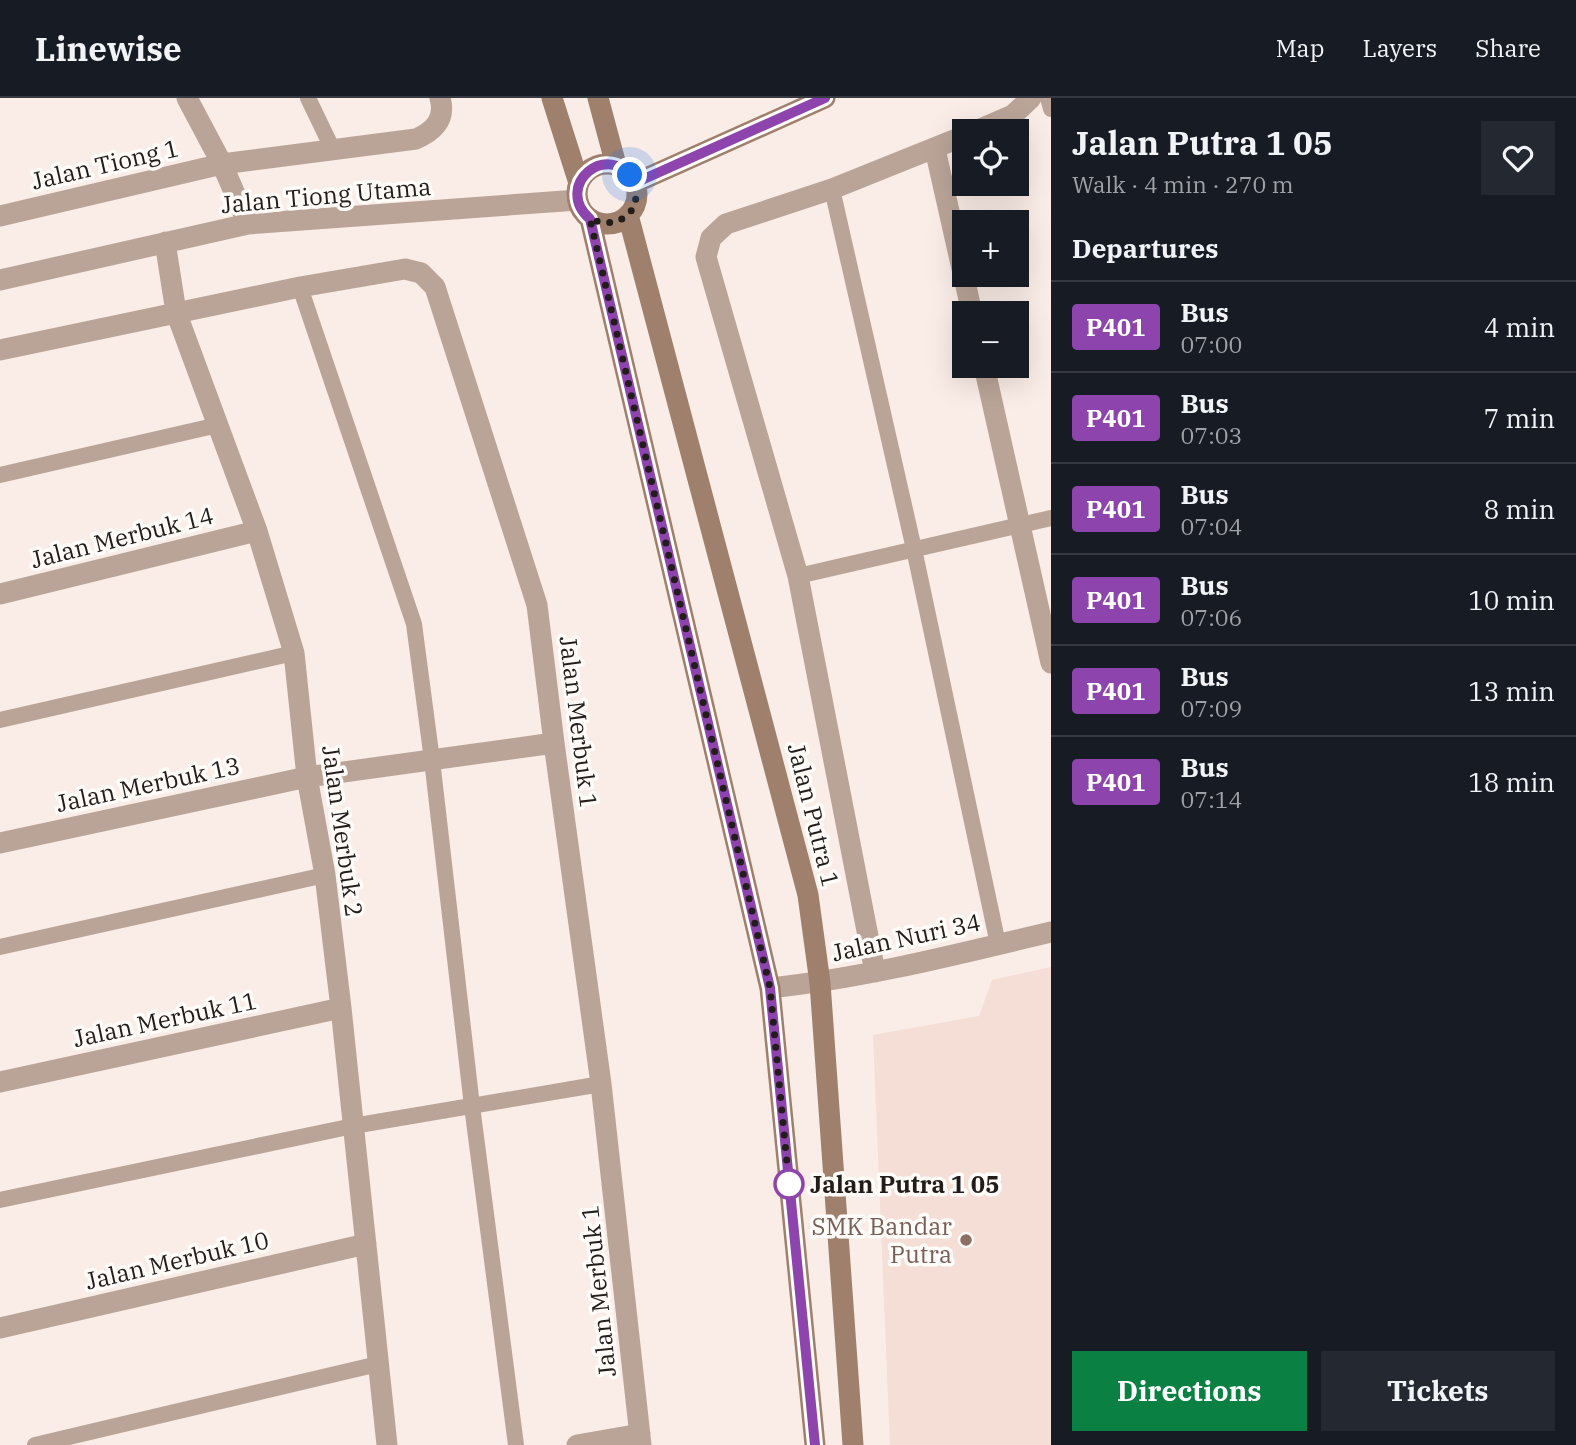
<!DOCTYPE html>
<html lang="en">
<head>
<meta charset="utf-8">
<style>
  body { margin:0; font-family:"IBM Plex Serif",serif; background:#242831; color:#f1f3f6; height:100vh; display:flex; flex-direction:column; font-size:26px; white-space:nowrap }
  * { box-sizing:border-box; margin:0 }
  p { font-size:23px; color:#9ea1a6 }
  .icon { flex:none; width:38px; height:38px; fill:none; stroke:currentColor; stroke-width:2; stroke-linecap:round; stroke-linejoin:round }
  .map { position:relative; flex:1; overflow:hidden }
  .drawer { display:flex; flex-direction:column; background:#171b24; width:525px }
  .drawer>* { flex:none }
  .badge { padding:0 14px; border-radius:5px; font-size:24px; line-height:46px }
  .fabs { position:absolute; left:952px; top:21px; display:grid; gap:14px }
  .fabs a { display:grid; place-items:center; width:77px; height:77px; border-radius:0px; background:#171b24; box-shadow:0 7px 28px #0002; font-size:35px }
  .you { position:absolute; width:35px; height:35px; margin:-18px; border:5px solid #fff; border-radius:50%; background:#1a73e8; box-shadow:0 0 0 10px #1a73e833 }
  .map>.badge { position:absolute; translate:-50% -50%; box-shadow:0 0 0 4px #fff }
  h2 { padding:0 21px; font-size:26px; line-height:63px }
  .round { display:grid; place-items:center; flex:none; width:74px; height:74px; border-radius:0px; background:#242831 }
  .summary { display:flex; align-items:center; justify-content:space-between; height:119px; padding:0 21px }
  h1 { font-size:33px; font-weight:800; line-height:52px }
  .button { display:flex; gap:14px; margin-top:auto; padding:14px 21px }
  .button a { flex:1; height:80px; border-radius:0px; background:#0b8043; color:#fff; font-size:28px; font-weight:800; line-height:80px; text-align:center }
  .button a+a { background:#242831; color:#f1f3f6 }
  ul { padding:0; list-style:none }
  li { display:flex; align-items:center; gap:21px; height:91px; padding:0 21px; border-top:2px solid #363941 }
  li div { flex:1 }
  li b { display:block; font-size:26px }
  li em { font-style:normal }
  li .badge { min-width:77px; font-weight:700; text-align:center }
  header { display:flex; align-items:center; gap:42px; box-sizing:border-box; height:98px; padding:0 35px; background:#171b24; border-bottom:2px solid #363941 }
  header strong { font-size:33px }
  nav { display:flex; gap:38px; margin-inline-start:auto; font-size:24px }
  main { display:flex; flex:1; min-height:0 }
  .map>svg:first-child { display:block }
  .built { fill:#f5ded5 }
  .lines { fill:none; stroke-linecap:round; stroke-linejoin:round }
  .lane { stroke:#baa498; stroke-width:16 }
  .street { stroke:#baa498; stroke-width:21 }
  .secondary { stroke:#9f806d; stroke-width:21 }
  .line-casing { stroke:#fff; stroke-width:16 }
  .line { stroke:#8e44ad; stroke-width:10 }
  .walk { stroke:#221d1b; stroke-width:7; stroke-dasharray:0 12.6 }
  .stop-dot { fill:#fff; stroke:#8e44ad; stroke-width:3.5 }
  .education-dot { fill:#8d6e63; stroke:#fffcfa; stroke-width:2.5 }
  .labels { text-anchor:middle; dominant-baseline:central; stroke-width:7; stroke-linejoin:round; paint-order:stroke }
  .street-label { font-size:24px; fill:#221d1b; stroke:#fffcfa }
  .stop-label { font-size:24px; font-weight:bold; fill:#221d1b; stroke:#fffcfa; text-anchor:start }
  .education-label { font-size:24px; fill:#785e54; stroke:#fffcfa; text-anchor:end }
</style>
</head>
<body>
<header>
<strong>Linewise</strong>
<nav><a>Map</a><a>Layers</a><a>Share</a></nav>
</header>
<main>
<div class="map">
<svg width="1051" height="1347" viewBox="0 0 1051 1347">
  <rect width="100%" height="100%" fill="#faece6"/>
  <path class="built" d="M 1051,869 L 1051,1347 L 890,1347 L 873,937 L 979,918 L 992,882 Z"/>
  <g class="lines">
    <path class="lane" d="M 308,0 L 333,52
      M 1048,0 L 1051,11
      M 832,91 L 914,451 L 998,846
      M 300,189 L 414,526 L 432,662 L 472,1008 L 516,1347
      M 0,377 L 218,327
      M 798,478 L 1051,420
      M 0,622 L 294,555
      M 0,849 L 325,777
      M 0,1102 L 353,1028 L 601,986
      M 35,1347 L 378,1266"/>
    <path class="street" d="M 187,0 L 222,66 L 248,126
      M 976,33 L 1013,17 L 1031,0
      M 935,51 L 972,215
      M 0,118 L 222,66 L 416,41 C 434,33 446,21 440,0
      M 165,144 L 176,214 L 257,433 L 294,555 L 307,679 L 325,777 L 341,910 L 387,1347
      M 0,182 L 248,126 L 578,102
      M 0,252 L 300,189 L 405,171 L 421,175 L 435,189 L 537,507 L 554,645 L 601,986 L 641,1347
      M 984,268 L 1051,565
      M 0,496 L 257,433
      M 0,745 L 307,679 L 554,645
      M 875,874 L 798,478 L 706,159 L 711,140 L 726,126 L 832,91 L 964,38
      M 770,890 C 865,880 958,856 1051,834
      M 0,984 L 341,910
      M 0,1230 L 366,1146
      M 577,1347 L 640,1336"/>
    <path class="secondary" d="M 552,0 L 579,85
      M 598,0 L 616,67
      M577 96a30 30 0 1 1 60 0a30 30 0 1 1-60 0Z
      M 635,85 L 825,0
      M 628,117 L 808,797 L 820,885 L 853,1347
      M 590,121 L 770,890 L 815,1347"/>
  </g>
  <g class="lines">
    <defs>
      <path id="line" d="M 815,1347 L 770,890 L 590,121 C 552,88 609,39 635,85 L 825,0"/>
    </defs>
    <use href="#line" class="line-casing"/>
    <use href="#line" class="line"/>
    <path class="walk" d="M 630,77 C 648,109 622,134 590,121 L 770,890 L 789,1086"/>
  </g>
  <circle class="stop-dot" cx="789" cy="1086" r="14"/>
  <circle class="education-dot" cx="966" cy="1142" r="7"/>
  <g class="labels">
    <g class="street-label">
      <text transform="translate(105 66) rotate(-13)">Jalan Tiong 1</text>
      <text transform="translate(326 97) rotate(-5)">Jalan Tiong Utama</text>
      <text transform="translate(122 439) rotate(-14)">Jalan Merbuk 14</text>
      <text transform="translate(579 624) rotate(83)">Jalan Merbuk 1</text>
      <text transform="translate(148 686) rotate(-12)">Jalan Merbuk 13</text>
      <text transform="translate(814 717) rotate(76)">Jalan Putra 1</text>
      <text transform="translate(343 733) rotate(82)">Jalan Merbuk 2</text>
      <text transform="translate(906 839) rotate(-12)">Jalan Nuri 34</text>
      <text transform="translate(165 921) rotate(-12)">Jalan Merbuk 11</text>
      <text transform="translate(177 1162) rotate(-13)">Jalan Merbuk 10</text>
      <text transform="translate(598 1193) rotate(-96)">Jalan Merbuk 1</text>
    </g>
    <g class="stop-label">
      <text x="810" y="1086">Jalan Putra 1 05</text>
    </g>
    <g class="education-label">
      <text x="952" y="1128">SMK Bandar<tspan x="952" dy="28">Putra</tspan></text>
    </g>
  </g>
</svg>
<div class="fabs">
<a><svg class="icon" aria-label="locate" viewBox="0 0 24 24"><circle cx="12" cy="12" r="6"/><path d="M12 2v4M12 18v4M2 12h4M18 12h4"/></svg></a>
<a>+</a>
<a>−</a>
</div>
<div class="you" style="left:630px;top:77px"></div>
</div>
<section class="drawer">
<div class="summary"><div><h1>Jalan Putra 1 05</h1><p>Walk · 4 min · 270 m</p></div><a class="round"><svg class="icon" aria-label="heart" viewBox="0 0 24 24"><path d="M12 20l-8-8c-3-5 5-10 8-4 3-6 11-1 8 4z"/></svg></a></div>
<h2>Departures</h2>
<ul>
<li><span class="badge" style="background:#8e44ad;color:#fff">P401</span><div><b>Bus</b><p>07:00</p></div><em>4 min</em></li>
<li><span class="badge" style="background:#8e44ad;color:#fff">P401</span><div><b>Bus</b><p>07:03</p></div><em>7 min</em></li>
<li><span class="badge" style="background:#8e44ad;color:#fff">P401</span><div><b>Bus</b><p>07:04</p></div><em>8 min</em></li>
<li><span class="badge" style="background:#8e44ad;color:#fff">P401</span><div><b>Bus</b><p>07:06</p></div><em>10 min</em></li>
<li><span class="badge" style="background:#8e44ad;color:#fff">P401</span><div><b>Bus</b><p>07:09</p></div><em>13 min</em></li>
<li><span class="badge" style="background:#8e44ad;color:#fff">P401</span><div><b>Bus</b><p>07:14</p></div><em>18 min</em></li>
</ul>
<div class="button"><a>Directions</a><a>Tickets</a></div>
</section>
</main>
</body>
</html>
